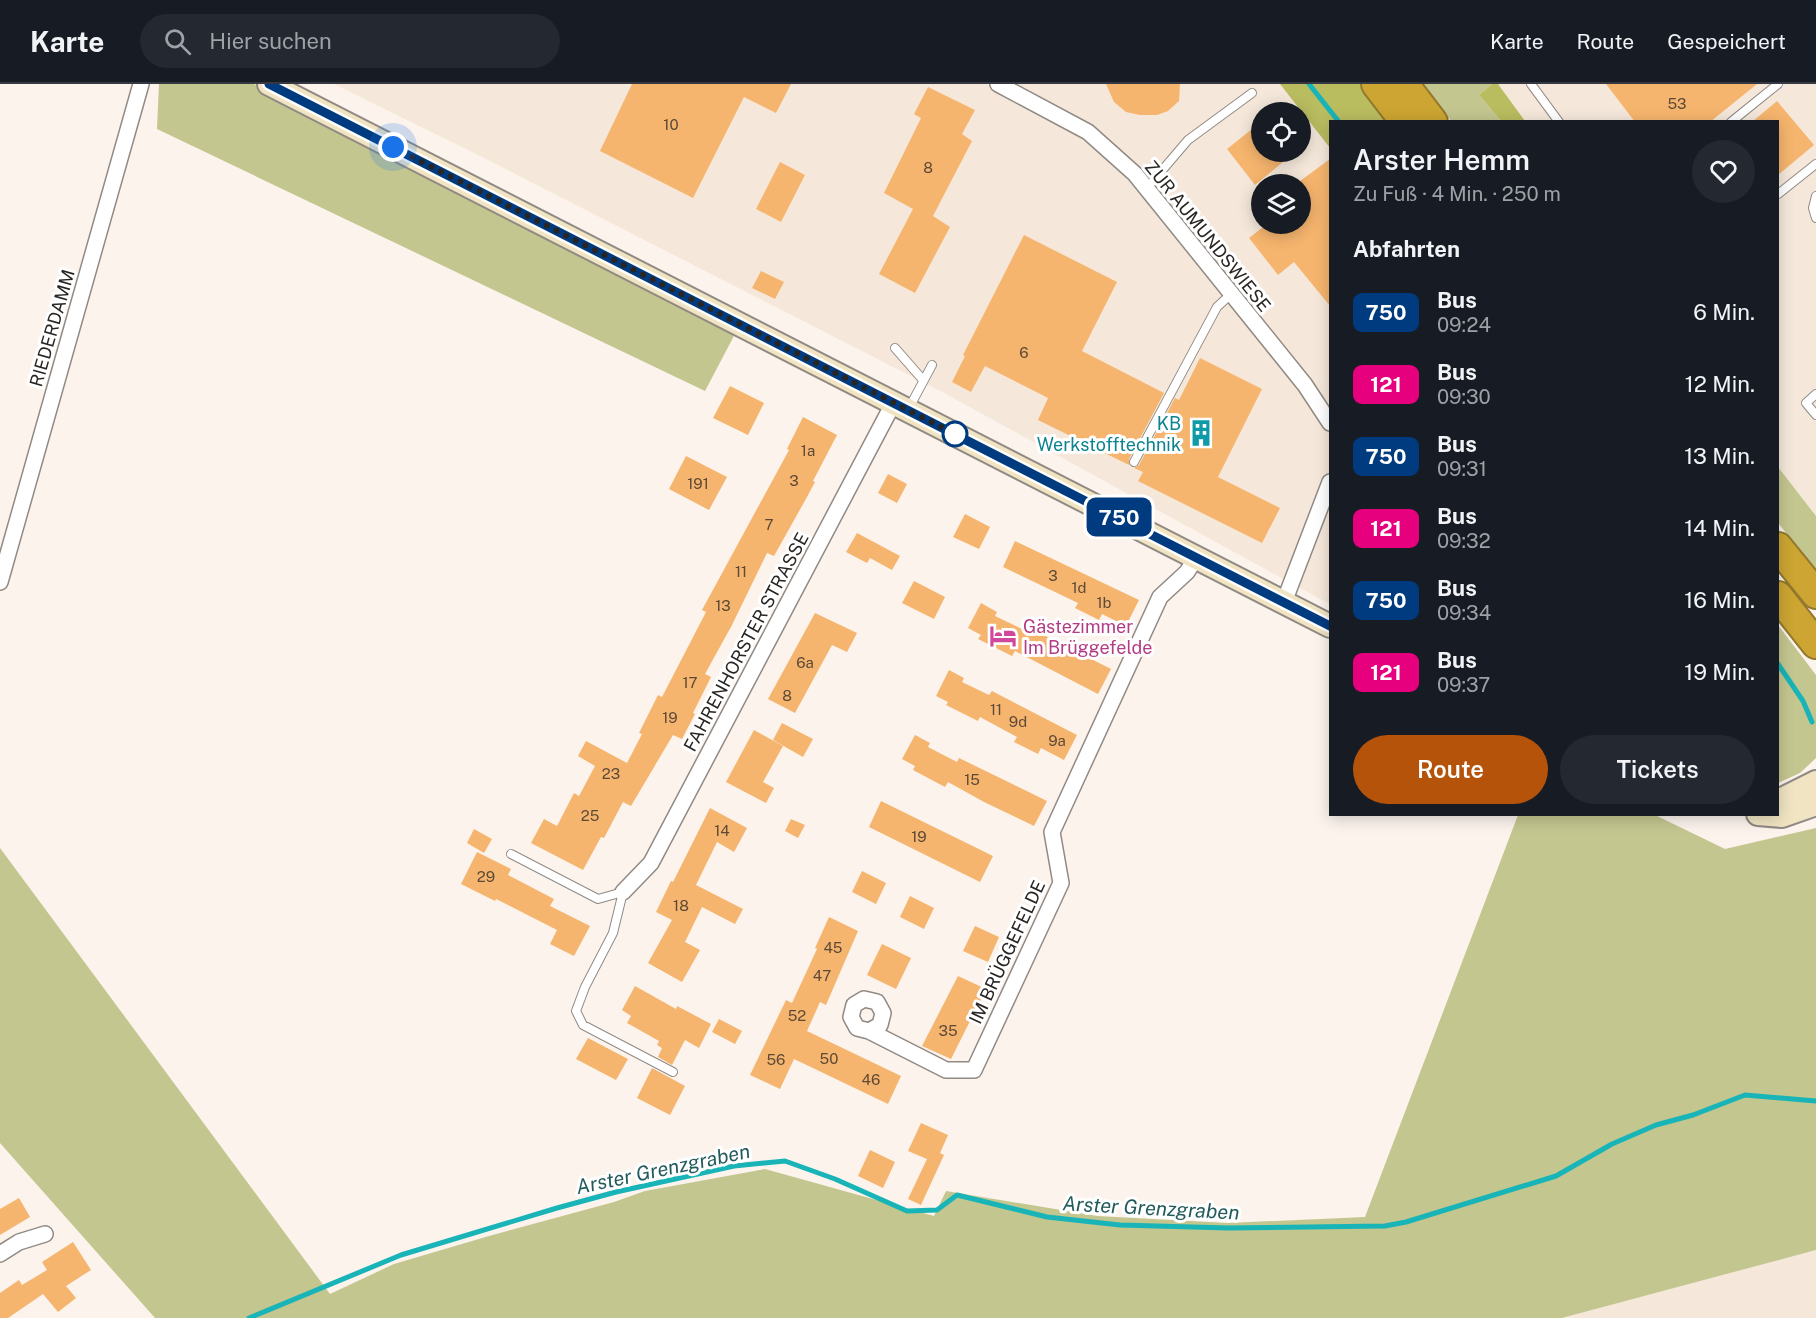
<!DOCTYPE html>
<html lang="de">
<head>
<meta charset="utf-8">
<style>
  body { margin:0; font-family:"Public Sans",sans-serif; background:#242831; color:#f1f3f6; height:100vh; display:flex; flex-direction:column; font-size:22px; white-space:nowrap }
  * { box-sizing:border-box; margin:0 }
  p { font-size:20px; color:#9ea1a6 }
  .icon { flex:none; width:33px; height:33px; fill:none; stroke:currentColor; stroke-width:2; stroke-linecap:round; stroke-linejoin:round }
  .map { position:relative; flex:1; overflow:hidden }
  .drawer { position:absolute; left:1329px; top:36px; width:450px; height:696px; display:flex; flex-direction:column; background:#171b24; border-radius:0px; box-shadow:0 3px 15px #0003 }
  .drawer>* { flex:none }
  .badge { padding:0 12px; border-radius:9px; font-size:21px; line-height:39px }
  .fabs { position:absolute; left:1251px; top:18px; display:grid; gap:12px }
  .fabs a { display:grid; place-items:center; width:60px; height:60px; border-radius:50%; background:#171b24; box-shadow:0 3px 15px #0003; font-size:30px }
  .you { position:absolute; width:30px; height:30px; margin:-15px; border:4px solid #fff; border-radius:50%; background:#1a73e8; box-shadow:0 0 0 9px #1a73e833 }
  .map>.badge { position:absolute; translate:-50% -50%; box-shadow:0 0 0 3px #fff }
  h2 { padding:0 24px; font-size:22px; line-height:54px }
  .round { display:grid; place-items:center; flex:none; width:63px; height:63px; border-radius:32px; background:#242831 }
  .summary { display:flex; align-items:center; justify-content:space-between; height:102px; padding:0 24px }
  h1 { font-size:28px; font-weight:600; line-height:45px }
  .button { display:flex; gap:12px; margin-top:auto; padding:12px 24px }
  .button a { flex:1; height:69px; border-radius:36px; background:#b45309; color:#fff; font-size:24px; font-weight:600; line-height:69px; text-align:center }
  .button a+a { background:#242831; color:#f1f3f6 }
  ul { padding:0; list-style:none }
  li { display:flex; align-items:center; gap:18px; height:72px; padding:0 24px }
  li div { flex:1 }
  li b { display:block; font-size:22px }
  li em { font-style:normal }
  li .badge { min-width:66px; font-weight:700; text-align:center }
  header { display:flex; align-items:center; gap:36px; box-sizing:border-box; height:84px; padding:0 30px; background:#171b24; border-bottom:2px solid #363941 }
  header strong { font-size:28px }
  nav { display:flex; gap:33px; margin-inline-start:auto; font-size:21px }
  .search { width:420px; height:54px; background:#242831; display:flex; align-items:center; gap:15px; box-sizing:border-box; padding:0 21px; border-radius:33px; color:#9ea1a6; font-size:22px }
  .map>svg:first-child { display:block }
  .built { fill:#f5e8db; fill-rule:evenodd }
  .green { fill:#c3c68f }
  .forest { fill:#babc60 }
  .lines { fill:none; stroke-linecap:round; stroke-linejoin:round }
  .stream { stroke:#18b4b7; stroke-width:5 }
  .building { fill:#f6b56e }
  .lane-casing { stroke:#918a84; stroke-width:10 }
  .street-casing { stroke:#918a84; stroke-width:18 }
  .secondary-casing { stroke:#918a84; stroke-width:26 }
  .highway-casing { stroke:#93782d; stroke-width:32 }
  .lane { stroke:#fff; stroke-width:8 }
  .street { stroke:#fff; stroke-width:15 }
  .secondary { stroke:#f0e4c2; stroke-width:22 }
  .highway { stroke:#cca532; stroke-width:28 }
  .line-casing { stroke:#fff; stroke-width:14 }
  .line { stroke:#003b80; stroke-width:9 }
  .walk { stroke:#282523; stroke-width:6; stroke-dasharray:0 10.8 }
  .stop-dot { fill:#fff; stroke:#003b80; stroke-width:3 }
  .labels { text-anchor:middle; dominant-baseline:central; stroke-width:6; stroke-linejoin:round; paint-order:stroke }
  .number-label { font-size:15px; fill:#5c4936 }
  .street-label { font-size:18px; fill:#282523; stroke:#fff }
  .culture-label { font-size:18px; fill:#0d838f; stroke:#fff; text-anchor:end }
  .hotel-label { font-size:18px; fill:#b23c85; stroke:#fff; text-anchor:start }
  .water-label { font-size:20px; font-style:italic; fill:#235b5c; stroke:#fff }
</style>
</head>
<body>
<header>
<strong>Karte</strong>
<div class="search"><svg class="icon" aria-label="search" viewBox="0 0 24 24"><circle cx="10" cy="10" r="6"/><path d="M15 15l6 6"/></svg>Hier suchen</div>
<nav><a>Karte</a><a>Route</a><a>Gespeichert</a></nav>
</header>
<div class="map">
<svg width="1816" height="1234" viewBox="0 0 1816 1234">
  <rect width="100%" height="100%" fill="#fbf3ec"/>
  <path class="built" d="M 334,0 L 1280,0 L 1330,64 L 1330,520 L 1296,502 L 944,309 L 478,71 ZM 1262,28 L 1300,28 L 1300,68 L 1262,68 ZM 1262,100 L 1300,100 L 1300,140 L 1262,140 Z
    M 1498,0 L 1816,0 L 1816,432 L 1778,383 L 1778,38 L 1525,37 Z
    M 1816,1166 L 1816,1234 L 1562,1234 Z"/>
  <path class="green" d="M 159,0 L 254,0 L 736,248 L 705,307 L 157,45 Z
    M 1423,0 L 1492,0 L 1479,11 L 1501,37 L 1451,37 Z
    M 1778,383 L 1816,432 L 1816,486 L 1778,439 Z
    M 1778,541 L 1816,591 L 1816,674 L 1800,689 L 1778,699 Z
    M 1518,731 L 1655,731 L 1725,765 L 1816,744 L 1816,1166 L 1562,1234 L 155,1234 L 0,1059 L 0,764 L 330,1210 L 394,1180 L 489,1152 L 614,1118 L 645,1107 L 765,1085 L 934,1132 L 946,1107 L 1097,1132 L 1228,1139 L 1365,1133 Z"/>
  <path class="forest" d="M 1280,0 L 1360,0 L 1389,37 L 1330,38 L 1330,64 Z
    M 1492,0 L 1498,0 L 1525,37 L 1501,37 L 1479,11 Z"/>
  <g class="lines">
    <path class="stream" d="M 1309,0 L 1339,38
      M 1778,580 L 1803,617 L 1812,638
      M 249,1234 L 401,1171 L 557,1124 L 616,1108 L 734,1082 L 785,1077 L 835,1095 L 907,1127 L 937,1126 L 957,1111 L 1047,1133 L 1120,1141 L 1228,1144 L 1385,1142 L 1406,1138 L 1556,1092 L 1612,1060 L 1656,1041 L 1693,1031 L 1745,1011 L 1816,1017"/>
  </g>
  <path class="building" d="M 632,0 L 791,0 L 776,29 L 744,13 L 693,114 L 600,67 Z
    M 1106,0 L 1180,0 L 1179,17 L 1168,27 L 1157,31 L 1140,31 L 1126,28 L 1114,18 Z
    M 1606,0 L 1757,0 L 1710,38 L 1635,38 Z
    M 928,3 L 975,26 L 962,50 L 972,57 L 933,132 L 950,143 L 915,209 L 879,190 L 913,125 L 884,109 L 921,34 L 914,30 Z
    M 1777,17 L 1814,61 L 1778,91 L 1778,38 L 1752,38 Z
    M 1262,37 L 1262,68 L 1295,68 L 1255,101 L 1227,65 Z
    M 1330,75 L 1330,222 L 1294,178 L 1278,191 L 1249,154 L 1267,140 L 1300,140 L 1300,100 L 1296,100 Z
    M 780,78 L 805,91 L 781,138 L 756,125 Z
    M 1024,151 L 1117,198 L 1082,267 L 1164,309 L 1129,375 L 1129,381 L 1038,336 L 1048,314 L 985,282 L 971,308 L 952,298 L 965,272 L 963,271 Z
    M 761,187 L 784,198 L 775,215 L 752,204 Z
    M 1200,274 L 1262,305 L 1218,393 L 1280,424 L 1262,459 L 1138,397 L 1143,388 L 1134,384 L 1139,381 L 1175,314 L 1179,316 Z
    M 730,302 L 764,319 L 748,351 L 713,334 Z
    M 803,333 L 837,351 L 813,397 L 815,398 L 807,413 L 774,472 L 767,469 L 732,541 L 705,590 L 711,593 L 693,629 L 695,630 L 682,655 L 673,651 L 631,722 L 623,718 L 604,754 L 601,753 L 583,786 L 531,759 L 544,735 L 557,742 L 574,709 L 579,712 L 595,682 L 578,672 L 586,657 L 627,679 L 642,650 L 639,649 L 658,611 L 662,613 L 706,528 L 702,526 L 789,366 L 787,365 Z
    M 686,372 L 727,393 L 709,426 L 669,405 Z
    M 888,390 L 907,400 L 897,419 L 878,409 Z
    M 965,430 L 990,443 L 979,465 L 953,453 Z
    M 857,449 L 900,472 L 892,486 L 870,474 L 867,479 L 846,468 Z
    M 1015,457 L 1139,516 L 1126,542 L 1102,530 L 1099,536 L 1075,524 L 1078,519 L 1003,483 Z
    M 914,497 L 945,513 L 934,535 L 902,519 Z
    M 981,519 L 997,528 L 995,532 L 1024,546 L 1026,542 L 1111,585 L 1098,610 L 1015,567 L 1012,572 L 978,555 L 981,551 L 968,544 Z
    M 815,529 L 857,549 L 847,568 L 832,561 L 795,629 L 768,615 Z
    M 949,586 L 964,594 L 962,598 L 989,611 L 992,607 L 1077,651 L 1064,676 L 1041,664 L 1038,670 L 1014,658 L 1017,653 L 980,633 L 978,637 L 946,621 L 948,618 L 936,612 Z
    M 782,639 L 813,655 L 803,673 L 773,656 Z
    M 754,646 L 783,662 L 763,698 L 774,704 L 766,719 L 726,698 Z
    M 915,651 L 930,659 L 928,663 L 957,678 L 959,674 L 1047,717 L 1034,742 L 984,718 L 948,698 L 945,703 L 913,686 L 915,682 L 902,675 Z
    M 881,717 L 993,772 L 980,798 L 869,743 Z
    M 710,724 L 747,744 L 734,768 L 717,758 L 696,801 L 743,825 L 735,840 L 702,823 L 685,858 L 700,866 L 682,898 L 648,879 L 672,836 L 656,828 L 671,797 L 673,798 Z
    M 791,735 L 805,741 L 798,754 L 785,747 Z
    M 474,745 L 492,755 L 484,769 L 467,759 Z
    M 477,768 L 511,785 L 508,791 L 554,815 L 550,822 L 590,842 L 574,872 L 550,860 L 557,846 L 496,815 L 495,817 L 461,800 Z
    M 862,787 L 886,799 L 876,820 L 852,808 Z
    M 910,812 L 934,824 L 924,845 L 900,833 Z
    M 829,833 L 858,847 L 826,921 L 820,918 L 807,947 L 901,992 L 888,1020 L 794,975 L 780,1005 L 750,991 L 786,916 L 792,919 L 817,865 L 815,864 Z
    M 975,842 L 999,853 L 988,878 L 963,867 Z
    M 882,860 L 911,874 L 896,905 L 867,891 Z
    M 958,892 L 986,905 L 951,975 L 922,962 Z
    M 635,902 L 676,925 L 677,922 L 711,940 L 699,964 L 685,956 L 672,981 L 658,973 L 662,964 L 657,961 L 659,957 L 627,939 L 631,932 L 622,926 Z
    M 719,935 L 742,947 L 735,960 L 712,948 Z
    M 588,954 L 628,975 L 616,996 L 576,975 Z
    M 652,984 L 685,1002 L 670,1031 L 637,1014 Z
    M 921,1039 L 948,1051 L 940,1069 L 944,1071 L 921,1121 L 908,1115 L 927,1075 L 908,1067 Z
    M 870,1066 L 895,1078 L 883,1104 L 858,1092 Z
    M 19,1114 L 30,1133 L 0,1151 L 0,1125 Z
    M 73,1158 L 91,1186 L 66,1202 L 76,1214 L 58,1228 L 43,1210 L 8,1234 L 0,1234 L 0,1209 L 19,1196 L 22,1201 L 47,1186 L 42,1178 Z"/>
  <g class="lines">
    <defs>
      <path id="lane" d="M 1531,0 L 1559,38
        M 1731,38 L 1778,0
        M 1147,104 L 1188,56 L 1252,9
        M 1778,110 L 1816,80
        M 1816,112 L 1813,124 L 1816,134
        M 895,264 L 923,296
        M 1816,310 L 1806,319 L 1816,331
        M 909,324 L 932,281
        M 1134,378 L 1217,223 L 1231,210
        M 511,770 L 598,815 L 623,808
        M 623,808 L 613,849 L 585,903 L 576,927 L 583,941 L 673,988"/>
      <path id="street" d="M 998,0 L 1088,48 L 1135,90 L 1305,301 L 1330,339
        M 0,498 L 141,0
        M 1284,518 L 1330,398
        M 623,808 L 651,779 L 894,318
        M 869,947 L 857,944 L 851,933 L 854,921 L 864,915 L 877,918 L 883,929 L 880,941 L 869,947 L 946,986 L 974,986 L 1061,799 L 1052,748 L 1160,513 L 1187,488 L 1197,472
        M 0,1170 L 19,1158 L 45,1150"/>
      <path id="secondary" d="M 269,0 L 1330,542
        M 1778,717 L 1816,698
        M 1758,730 L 1782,732 L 1816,720"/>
      <path id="highway" d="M 1376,0 L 1405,38
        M 1404,0 L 1433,38
        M 1778,463 L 1816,510
        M 1778,512 L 1816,560"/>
    </defs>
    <use href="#lane" class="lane-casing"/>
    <use href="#street" class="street-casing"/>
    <use href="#secondary" class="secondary-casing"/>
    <use href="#highway" class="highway-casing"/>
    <use href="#lane" class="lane"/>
    <use href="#street" class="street"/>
    <use href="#secondary" class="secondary"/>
    <use href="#highway" class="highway"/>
  </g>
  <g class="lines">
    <defs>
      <path id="line" d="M 269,0 L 1330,542"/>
    </defs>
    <use href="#line" class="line-casing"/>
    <use href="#line" class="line"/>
    <path class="walk" d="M 393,63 L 955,350"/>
  </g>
  <defs>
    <symbol id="building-bare" viewBox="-9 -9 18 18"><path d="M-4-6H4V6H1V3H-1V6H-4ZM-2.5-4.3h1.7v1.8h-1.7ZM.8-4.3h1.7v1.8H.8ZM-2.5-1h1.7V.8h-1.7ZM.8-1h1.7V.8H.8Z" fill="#0f9aa8" stroke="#fff" stroke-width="2.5" paint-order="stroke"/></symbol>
    <symbol id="hotel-bare" viewBox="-9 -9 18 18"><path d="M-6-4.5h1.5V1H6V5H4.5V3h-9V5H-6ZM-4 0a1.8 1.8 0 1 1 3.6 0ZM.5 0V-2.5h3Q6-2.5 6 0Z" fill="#d1479c" stroke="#fff" stroke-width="2.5" paint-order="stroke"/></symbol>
  </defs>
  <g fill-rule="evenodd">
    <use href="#building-bare" x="1182" y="330" width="38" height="38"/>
    <use href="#hotel-bare" x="984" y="533" width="38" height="38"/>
  </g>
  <circle class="stop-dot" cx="955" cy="350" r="12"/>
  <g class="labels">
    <g class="number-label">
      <text x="1677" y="19">53</text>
      <text x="671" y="40">10</text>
      <text x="928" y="83">8</text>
      <text x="1024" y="268">6</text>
      <text x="808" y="366">1a</text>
      <text x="794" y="396">3</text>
      <text x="698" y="399">191</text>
      <text x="769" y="440">7</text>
      <text x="741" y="487">11</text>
      <text x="1053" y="491">3</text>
      <text x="1079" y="503">1d</text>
      <text x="1104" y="518">1b</text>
      <text x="723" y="521">13</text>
      <text x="805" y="578">6a</text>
      <text x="690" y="598">17</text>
      <text x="787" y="611">8</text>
      <text x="996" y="625">11</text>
      <text x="670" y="633">19</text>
      <text x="1018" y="637">9d</text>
      <text x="1057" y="656">9a</text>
      <text x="611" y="689">23</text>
      <text x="972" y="695">15</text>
      <text x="590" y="731">25</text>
      <text x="722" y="746">14</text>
      <text x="919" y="752">19</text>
      <text x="486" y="792">29</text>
      <text x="681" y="821">18</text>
      <text x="833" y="863">45</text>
      <text x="822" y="891">47</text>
      <text x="797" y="931">52</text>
      <text x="948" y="946">35</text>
      <text x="829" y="974">50</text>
      <text x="776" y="975">56</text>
      <text x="871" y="995">46</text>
    </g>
    <g class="street-label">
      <text transform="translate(1208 152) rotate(51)">ZUR AUMUNDSWIESE</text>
      <text transform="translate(52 244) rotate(-74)">RIEDERDAMM</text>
      <text transform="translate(746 558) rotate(-62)">FAHRENHORSTER STRASSE</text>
      <text transform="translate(1007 868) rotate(-65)">IM BRÜGGEFELDE</text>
    </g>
    <g class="culture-label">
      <text x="1181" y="339">KB<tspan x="1181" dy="21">Werkstofftechnik</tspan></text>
    </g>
    <g class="hotel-label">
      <text x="1023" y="542">Gästezimmer<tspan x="1023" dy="21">Im Brüggefelde</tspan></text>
    </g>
    <g class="water-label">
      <text transform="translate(663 1085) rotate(-12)">Arster Grenzgraben</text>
      <text transform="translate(1151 1124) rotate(3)">Arster Grenzgraben</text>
    </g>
  </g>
</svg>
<div class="fabs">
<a><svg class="icon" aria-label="locate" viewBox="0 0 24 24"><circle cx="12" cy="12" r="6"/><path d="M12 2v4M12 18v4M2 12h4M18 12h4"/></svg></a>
<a><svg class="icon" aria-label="layers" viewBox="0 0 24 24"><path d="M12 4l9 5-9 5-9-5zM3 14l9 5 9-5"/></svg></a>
</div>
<div class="you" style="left:393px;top:63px"></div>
<b class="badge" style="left:1119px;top:433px;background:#003b80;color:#fff">750</b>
<section class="drawer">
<div class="summary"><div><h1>Arster Hemm</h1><p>Zu Fuß · 4 Min. · 250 m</p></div><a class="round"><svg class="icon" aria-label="heart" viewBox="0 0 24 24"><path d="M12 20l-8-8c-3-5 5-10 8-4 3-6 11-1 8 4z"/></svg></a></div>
<h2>Abfahrten</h2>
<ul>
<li><span class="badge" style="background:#003b80;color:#fff">750</span><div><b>Bus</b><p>09:24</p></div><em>6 Min.</em></li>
<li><span class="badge" style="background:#e6007e;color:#fff">121</span><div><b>Bus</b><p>09:30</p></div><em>12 Min.</em></li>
<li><span class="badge" style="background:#003b80;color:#fff">750</span><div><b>Bus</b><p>09:31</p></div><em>13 Min.</em></li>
<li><span class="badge" style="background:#e6007e;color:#fff">121</span><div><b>Bus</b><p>09:32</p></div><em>14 Min.</em></li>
<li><span class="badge" style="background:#003b80;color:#fff">750</span><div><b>Bus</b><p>09:34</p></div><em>16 Min.</em></li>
<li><span class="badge" style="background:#e6007e;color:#fff">121</span><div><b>Bus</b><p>09:37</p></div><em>19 Min.</em></li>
</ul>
<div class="button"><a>Route</a><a>Tickets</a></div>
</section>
</div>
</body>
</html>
